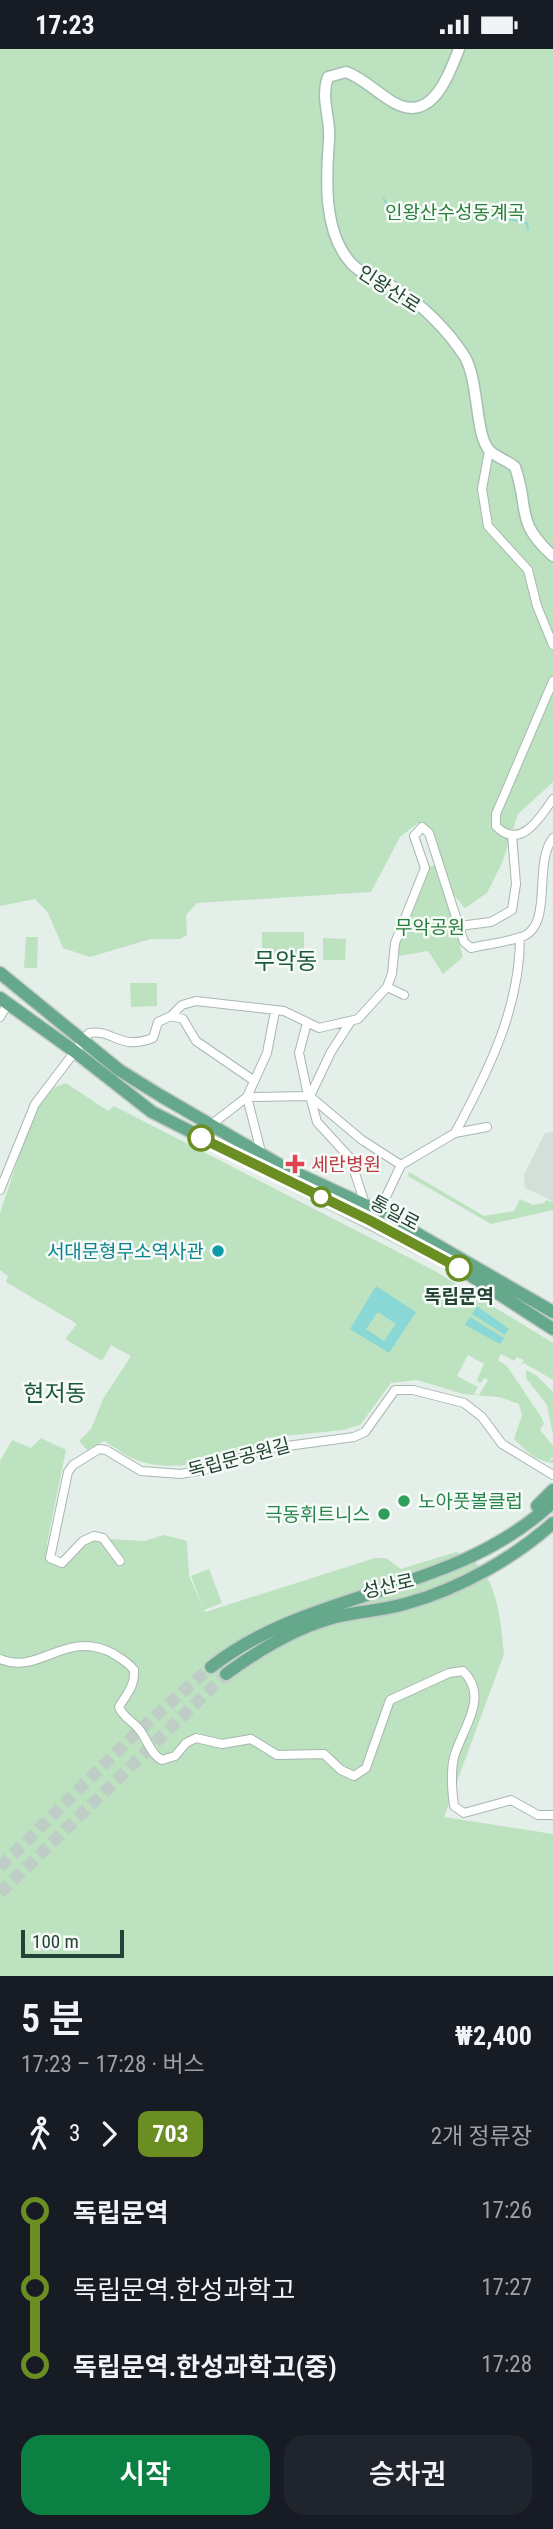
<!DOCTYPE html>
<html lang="ko">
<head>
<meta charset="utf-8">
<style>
  body { margin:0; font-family:"Roboto Condensed","Noto Sans KR",sans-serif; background:#20242c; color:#f1f3f6; height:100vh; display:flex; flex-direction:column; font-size:26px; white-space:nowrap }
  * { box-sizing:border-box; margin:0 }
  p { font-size:23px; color:#9ea1a6 }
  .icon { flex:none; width:38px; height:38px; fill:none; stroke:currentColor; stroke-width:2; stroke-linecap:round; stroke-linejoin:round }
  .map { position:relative; height:1927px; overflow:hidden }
  .panel { display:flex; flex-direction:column; background:#171b24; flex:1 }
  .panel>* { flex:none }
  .badge { padding:0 14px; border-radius:10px; font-size:24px; line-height:46px }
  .scale { position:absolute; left:21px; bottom:18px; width:103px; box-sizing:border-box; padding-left:7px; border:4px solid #224335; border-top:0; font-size:19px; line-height:24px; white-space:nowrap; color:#224335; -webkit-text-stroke:5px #f6fbf8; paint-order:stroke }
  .map>.badge { position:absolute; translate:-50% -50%; box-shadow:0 0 0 4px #fff }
  .legs { display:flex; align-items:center; gap:10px; height:77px; padding:0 21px; font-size:23px }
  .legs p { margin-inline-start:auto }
  .headline { display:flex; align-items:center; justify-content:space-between; height:119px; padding:0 21px }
  h1 { font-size:38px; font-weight:600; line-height:52px }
  .action { display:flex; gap:14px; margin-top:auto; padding:14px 21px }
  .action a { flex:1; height:80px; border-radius:21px; background:#0b8043; color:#fff; font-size:28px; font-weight:600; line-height:80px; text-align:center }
  .action a+a { background:#20242c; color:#f1f3f6 }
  ul { padding:0 21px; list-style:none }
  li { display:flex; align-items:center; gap:24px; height:77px; font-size:26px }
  li i { display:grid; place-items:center; width:10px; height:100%; margin:0 9px; background:currentColor }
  li i::after { content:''; width:18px; height:18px; margin:-9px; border:5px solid; border-radius:50%; background:#171b24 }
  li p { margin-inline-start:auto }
  li:first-child i { background:linear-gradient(#0000 50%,currentColor 0) }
  li:last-child i { background:linear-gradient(currentColor 50%,#0000 0) }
  .status { display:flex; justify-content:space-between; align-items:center; height:49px; padding:0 35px; background:#171b24; direction:ltr }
  .status svg { height:19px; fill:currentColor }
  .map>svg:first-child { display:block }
  .built { fill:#d3dfd8 }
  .green { fill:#bde2c0; fill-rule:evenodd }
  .water { fill:#8ad8d6; fill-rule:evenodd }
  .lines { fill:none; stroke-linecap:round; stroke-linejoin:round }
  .stream { stroke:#8ad8d6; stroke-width:2 }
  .primary-tunnel { stroke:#becdc5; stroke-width:12; stroke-dasharray:12 6; stroke-linecap:butt }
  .street-casing { stroke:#a7b8af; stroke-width:10 }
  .secondary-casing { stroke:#a5bfb2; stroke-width:13 }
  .primary-casing { stroke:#c1cac6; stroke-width:15 }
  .street { stroke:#fff; stroke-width:8 }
  .secondary { stroke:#fff; stroke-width:10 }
  .primary { stroke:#66a88c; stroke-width:12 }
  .line-1-casing { stroke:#fff; stroke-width:16 }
  .line-1 { stroke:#6b8e23; stroke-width:10 }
  .stop-1-dot { fill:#fff; stroke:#6b8e23; stroke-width:3.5 }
  .health-dot { fill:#e0444e; stroke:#f6fbf8; stroke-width:2.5 }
  .culture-dot { fill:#0f9aa8; stroke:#f6fbf8; stroke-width:2.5 }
  .leisure-dot { fill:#2e9e5b; stroke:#f6fbf8; stroke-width:2.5 }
  .labels { text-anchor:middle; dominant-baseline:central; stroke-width:5; stroke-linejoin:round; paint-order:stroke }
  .park-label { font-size:19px; fill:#297e3b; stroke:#f6fbf8 }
  .street-label { font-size:19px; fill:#224335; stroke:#f6fbf8 }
  .health-label { font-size:19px; fill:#be3a42; stroke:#f6fbf8; text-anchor:start }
  .culture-label { font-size:19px; fill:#0d838f; stroke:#f6fbf8; text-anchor:end }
  .stop-label { font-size:19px; font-weight:bold; fill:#224335; stroke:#f6fbf8 }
  .leisure-label { font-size:19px; fill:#27864d; stroke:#f6fbf8; text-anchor:start }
  .quarter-label { font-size:23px; fill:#1c583f; stroke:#f6fbf8 }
</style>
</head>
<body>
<div class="status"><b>17:23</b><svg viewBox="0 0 49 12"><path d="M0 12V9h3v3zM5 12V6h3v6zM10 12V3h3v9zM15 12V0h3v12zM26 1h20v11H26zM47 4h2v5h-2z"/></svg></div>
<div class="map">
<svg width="553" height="1927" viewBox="0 0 553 1927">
  <rect width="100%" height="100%" fill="#e5efe9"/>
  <path class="built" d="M 553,1083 L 553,1152 L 525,1139 L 524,1126 L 545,1084 Z"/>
  <path class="green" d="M 0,0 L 553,0 L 553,733 L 518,765 L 502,814 L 487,844 L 465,859 L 448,839 L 425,778 L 418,774 L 400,788 L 371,843 L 197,854 L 186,866 L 187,886 L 180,890 L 151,890 L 90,908 L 63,899 L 48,864 L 35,850 L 0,857 Z
    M 437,816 L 463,908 L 443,925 L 428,902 L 399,907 L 399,895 L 428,818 Z
    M 262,883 L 304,883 L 304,906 L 262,905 Z
    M 26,888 L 38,888 L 37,919 L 24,919 Z
    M 323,889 L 346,890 L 345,911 L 323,911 Z
    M 130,934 L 157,934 L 157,957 L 131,958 Z
    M 66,1034 L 108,1062 L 114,1057 L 435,1222 L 553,1294 L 553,1331 L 524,1314 L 521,1316 L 524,1311 L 517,1308 L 514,1312 L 501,1305 L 498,1311 L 507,1317 L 541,1368 L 544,1374 L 540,1381 L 553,1397 L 553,1407 L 548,1413 L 553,1410 L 553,1414 C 533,1411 528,1403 514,1390 L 522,1366 L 519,1355 L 499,1348 L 463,1345 L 417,1331 L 391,1334 L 360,1376 L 343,1381 L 266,1389 L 261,1396 C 224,1406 181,1425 143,1413 C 129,1410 116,1399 104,1392 L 87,1401 L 79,1392 L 91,1380 L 103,1350 L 131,1307 L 111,1296 L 102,1312 L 65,1290 L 77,1275 L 6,1233 L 8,1227 L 0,1221 L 0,1164 L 34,1062 L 47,1041 ZM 468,1306 L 484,1315 L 477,1331 L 480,1334 L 485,1329 L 488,1331 L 479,1346 L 474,1345 L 478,1338 L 457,1327 Z
    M 409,1123 L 484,1167 L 514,1162 L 520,1150 L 533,1156 L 544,1154 L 546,1151 L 553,1153 L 553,1161 L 491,1175 L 408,1127 Z
    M 526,1321 L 537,1327 L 553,1343 L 553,1386 L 547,1356 L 526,1329 Z
    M 41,1389 L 66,1401 L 47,1494 L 47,1510 L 51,1515 L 63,1516 L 84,1494 L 93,1489 L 144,1492 L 164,1486 L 187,1492 L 189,1527 L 205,1563 L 375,1509 L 386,1509 L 401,1520 L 456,1503 C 496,1513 501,1569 504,1605 L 444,1768 L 553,1785 L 553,1927 L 0,1927 L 0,1412 L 12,1391 L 31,1399 Z
    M 209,1520 L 222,1554 L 204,1561 L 191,1527 Z"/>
  <path class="water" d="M 376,1237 L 416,1263 L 389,1304 L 350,1280 ZM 378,1263 L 396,1275 L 384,1292 L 366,1280 Z
    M 477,1257 L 509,1280 L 505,1286 L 472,1265 Z
    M 470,1268 L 504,1289 L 500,1295 L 465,1276 Z"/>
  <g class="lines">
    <path class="stream" d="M 383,149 L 391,162 L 509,170 L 527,174 L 528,180"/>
    <path class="primary-tunnel" d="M 0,1818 L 136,1684 L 211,1618
      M 0,1844 L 226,1625"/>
    <defs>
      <path id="street" d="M 489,402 L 482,440 L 488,477 L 528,521 L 537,557 L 553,596
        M 553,632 L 496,765 L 496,777 C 520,802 540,769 553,750
        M 459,877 L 491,873 L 512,861 L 516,835 L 512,786
        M 387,938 L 404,946
        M 171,967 L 183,970 L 196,992 L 253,1031
        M 0,968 L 8,954
        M 351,972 L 331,1003 L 310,1047 L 317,1073 L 350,1109 L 365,1155
        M 307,974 L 299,1004 L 308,1046
        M 312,1049 L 362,1091 L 401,1116
        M 212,1075 L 247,1048 L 267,1004 L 275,962
        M 455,1084 C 488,1023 520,959 520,888
        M 261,1103 L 247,1048 L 310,1047
        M 0,1141 L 35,1055 L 89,984 C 114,980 119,1002 153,989 L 158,973 L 171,967 L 182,956 L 196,952 L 284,962 L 319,979 L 358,970 L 387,938 L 392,925 L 395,894 L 425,819 L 414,787 L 422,778 L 429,784 L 464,893 L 471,899 C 488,895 508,893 524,887 C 553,874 533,814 553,789
        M 376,1161 L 383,1154 L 401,1116 L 455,1084 L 487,1078
        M 120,1512 L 103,1489 L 94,1487 L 83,1492 L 62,1514 L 50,1509 L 68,1423 L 73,1416 L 99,1400 L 106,1401 L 141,1422 L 181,1425 L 213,1419 L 265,1400 L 354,1388 L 365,1383 L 395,1341 L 413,1341 L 464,1354 L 482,1368 L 502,1395 L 553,1426
        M 0,1610 C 39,1627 65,1580 112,1604 C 120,1609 128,1613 134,1621 C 135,1638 127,1644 119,1658 C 122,1667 131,1671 138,1679 C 147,1689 150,1705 162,1711 L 175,1707 L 186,1694 L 196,1689 L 222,1695 L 251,1690 L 277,1706 L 324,1705 L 341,1721 L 354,1727 L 366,1719 L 390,1651 L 449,1624 L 463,1622 C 490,1648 462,1680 454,1708 C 451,1721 452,1742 454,1757 L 464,1764 L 511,1751 L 538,1766 L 553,1766"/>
      <path id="secondary" d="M 459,0 C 447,30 430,79 388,50 C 374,41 361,28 346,23 L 328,28 C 320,50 331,69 329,91 C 326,130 323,183 351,214 C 362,227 382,231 397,240 C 423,256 449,283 465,308 C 479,333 475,385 489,401 C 495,408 507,411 515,418 C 530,460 514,472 553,507"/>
      <path id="primary" d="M 0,924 L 119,1021 L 161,1047 L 285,1119 L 376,1161 L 553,1263
        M 0,949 L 74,1002 L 152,1063 L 459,1219 L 553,1280
        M 537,1457 L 553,1441
        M 211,1618 C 313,1538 453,1547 553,1453
        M 226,1625 C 260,1600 298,1577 340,1567 C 362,1562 386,1561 408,1554 C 459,1540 514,1509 553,1474"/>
    </defs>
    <use href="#street" class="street-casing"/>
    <use href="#secondary" class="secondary-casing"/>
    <use href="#primary" class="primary-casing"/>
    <use href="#street" class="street"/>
    <use href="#secondary" class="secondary"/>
    <use href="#primary" class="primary"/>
  </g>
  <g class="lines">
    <defs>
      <path id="line-1" d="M 201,1089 L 369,1171 L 459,1219"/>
    </defs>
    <use href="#line-1" class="line-1-casing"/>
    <use href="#line-1" class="line-1"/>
  </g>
  <g class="stop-1-dot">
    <circle cx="201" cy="1089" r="12"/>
    <circle cx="321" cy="1148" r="9"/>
    <circle cx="459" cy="1219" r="12"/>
  </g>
  <path class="health-dot" d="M291.5 1104.5h7v7h7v7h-7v7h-7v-7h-7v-7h7z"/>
  <circle class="culture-dot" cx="218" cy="1202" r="7"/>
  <g class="leisure-dot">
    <circle cx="404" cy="1452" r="7"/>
    <circle cx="384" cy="1465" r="7"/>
  </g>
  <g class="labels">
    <g class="park-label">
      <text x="455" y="163">인왕산수성동계곡</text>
      <text x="430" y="878">무악공원</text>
    </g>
    <g class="street-label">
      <text transform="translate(389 240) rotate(33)">인왕산로</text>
      <text transform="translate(395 1164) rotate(28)">통일로</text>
      <text transform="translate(239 1409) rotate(-15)">독립문공원길</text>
      <text transform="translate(388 1537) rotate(-13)">성산로</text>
    </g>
    <g class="health-label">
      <text x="311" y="1115">세란병원</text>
    </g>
    <g class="culture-label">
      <text x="204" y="1202">서대문형무소역사관</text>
    </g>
    <g class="stop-label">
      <text x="459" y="1247">독립문역</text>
    </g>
    <g class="leisure-label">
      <text x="418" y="1452">노아풋볼클럽</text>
      <text x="370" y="1465" text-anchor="end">극동휘트니스</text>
    </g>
    <g class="quarter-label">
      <text x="286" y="912">무악동</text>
      <text x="55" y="1344">현저동</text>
    </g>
  </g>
</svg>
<div class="scale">100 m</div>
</div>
<section class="panel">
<div class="headline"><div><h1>5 분</h1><p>17:23 – 17:28 · 버스</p></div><b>₩2,400</b></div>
<div class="legs"><svg class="icon" aria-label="walk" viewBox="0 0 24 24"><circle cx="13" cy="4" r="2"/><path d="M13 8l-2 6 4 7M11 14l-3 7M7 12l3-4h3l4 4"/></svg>3<svg class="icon" aria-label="forward" viewBox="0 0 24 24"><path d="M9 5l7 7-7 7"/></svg><b class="badge" style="background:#6b8e23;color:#fff">703</b><p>2개 정류장</p></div>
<ul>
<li><i style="color:#6b8e23"></i><b>독립문역</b><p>17:26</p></li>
<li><i style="color:#6b8e23"></i><span>독립문역.한성과학고</span><p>17:27</p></li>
<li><i style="color:#6b8e23"></i><b>독립문역.한성과학고(중)</b><p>17:28</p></li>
</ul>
<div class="action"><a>시작</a><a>승차권</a></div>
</section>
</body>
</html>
